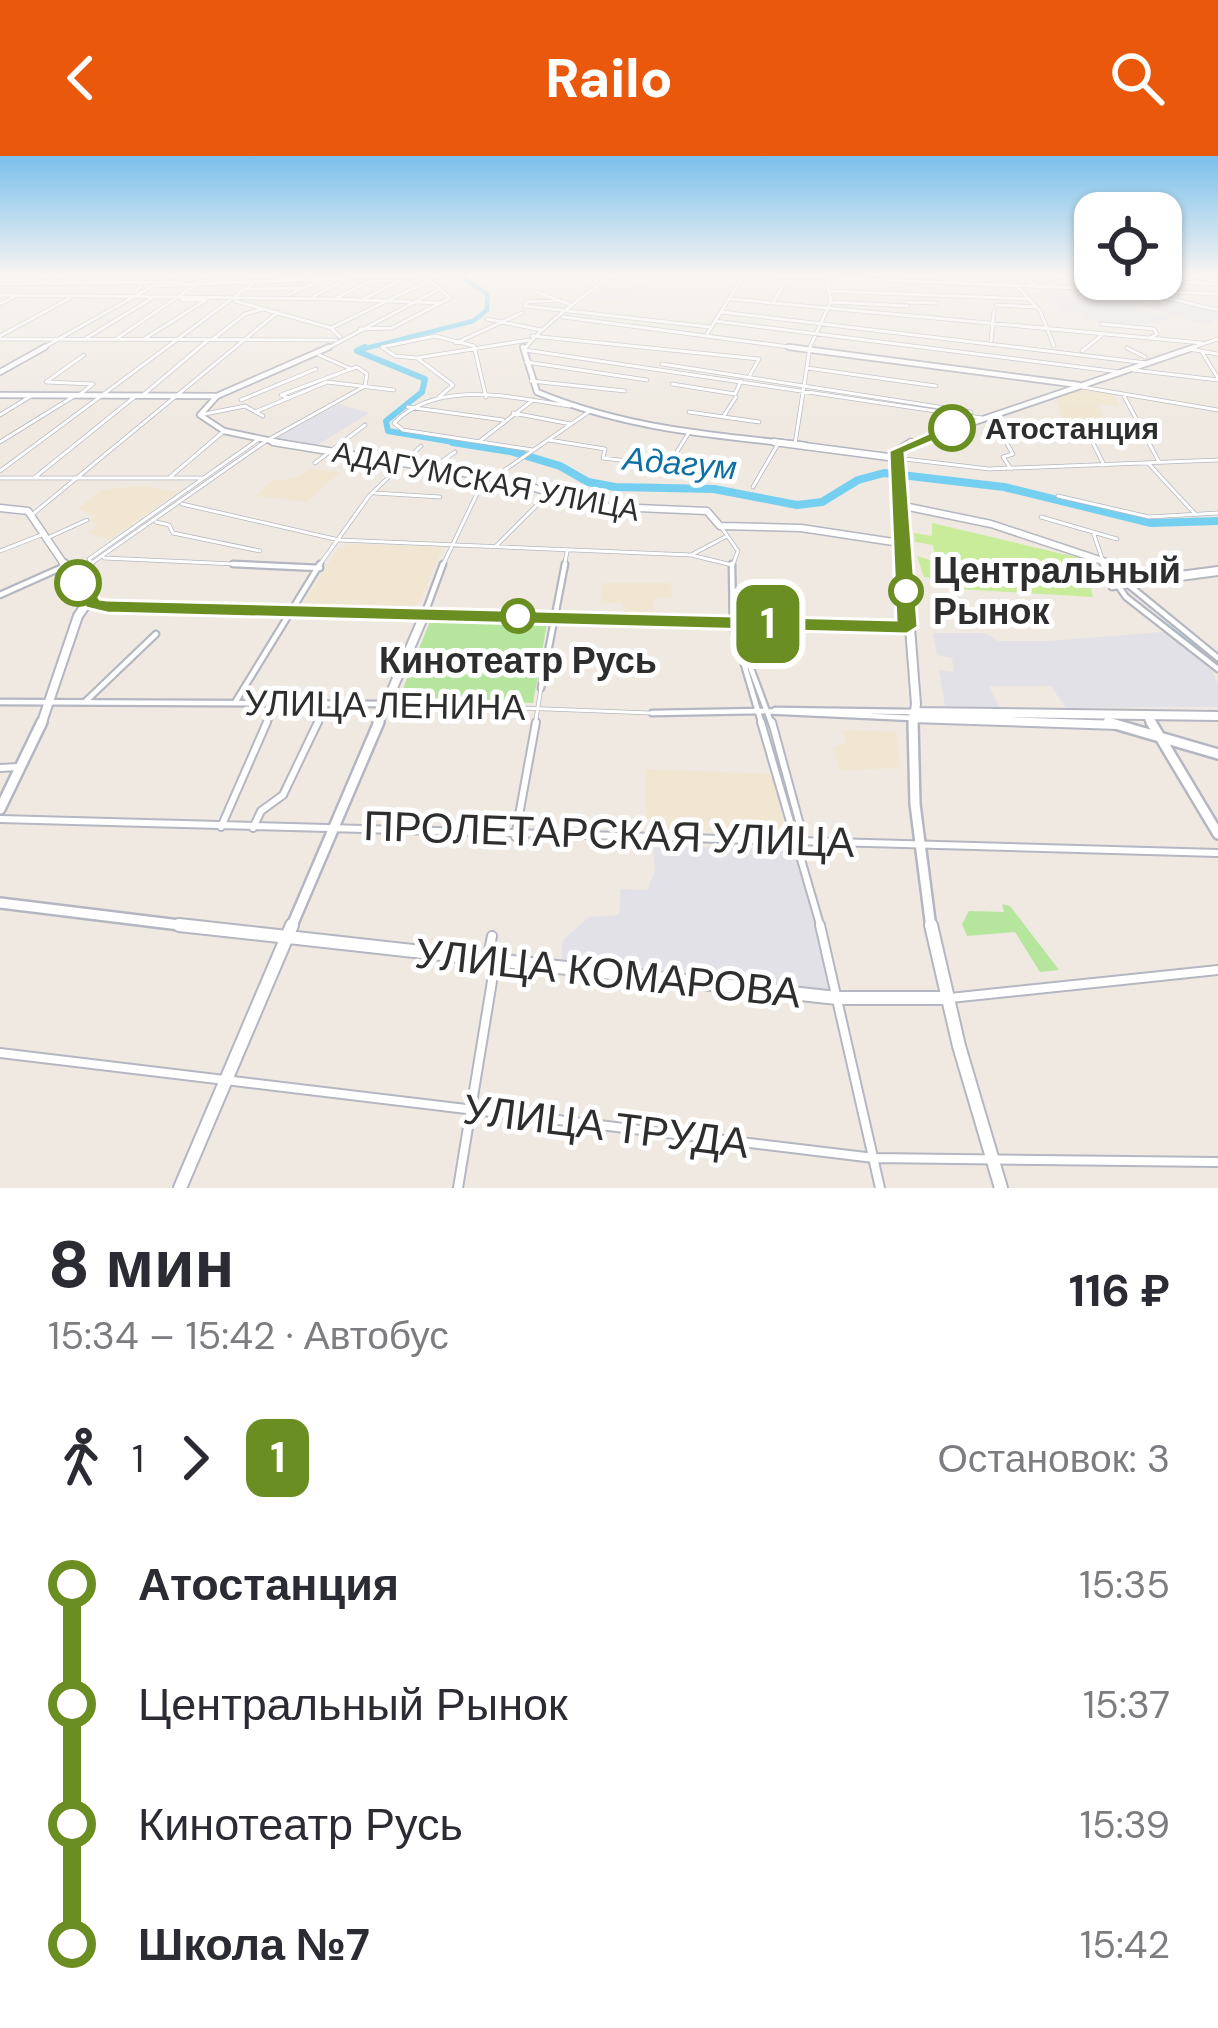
<!DOCTYPE html>
<html lang="ru">
<head>
<meta charset="utf-8">
<style>
  body { margin:0; font-family:"DM Sans",sans-serif; background:#f2f2f3; color:#2b2b33; height:100vh; display:flex; flex-direction:column; font-size:45px; white-space:nowrap }
  * { box-sizing:border-box; margin:0 }
  p { font-size:39px; color:#7c7c81 }
  .icon { flex:none; width:66px; height:66px; fill:none; stroke:currentColor; stroke-width:2; stroke-linecap:round; stroke-linejoin:round }
  .map { position:relative; height:1032px; overflow:hidden }
  .sheet { display:flex; flex-direction:column; background:#fff; flex:1 }
  .sheet>* { flex:none }
  .badge { padding:0 24px; border-radius:18px; font-size:42px; line-height:78px }
  .controls { position:absolute; left:1074px; top:36px; display:grid; gap:24px }
  .controls a { display:grid; place-items:center; width:108px; height:108px; border-radius:24px; background:#fff; box-shadow:0 3px 9px #0004; font-size:60px }
  .map>.badge { position:absolute; translate:-50% -50%; box-shadow:0 0 0 6px #fff }
  .legs { display:flex; align-items:center; gap:18px; height:132px; padding:0 48px; font-size:39px }
  .legs p { margin-inline-start:auto }
  .head { display:flex; align-items:center; justify-content:space-between; height:204px; padding:0 48px }
  h1 { font-size:66px; font-weight:800; line-height:90px }
  ul { padding:0 48px; list-style:none }
  li { display:flex; align-items:center; gap:42px; height:120px; font-size:45px }
  li i { display:grid; place-items:center; width:18px; height:100%; margin:0 15px; background:currentColor }
  li i::after { content:''; width:30px; height:30px; margin:-15px; border:9px solid; border-radius:50%; background:#fff }
  li p { margin-inline-start:auto }
  li:first-child i { background:linear-gradient(#0000 50%,currentColor 0) }
  li:last-child i { background:linear-gradient(currentColor 50%,#0000 0) }
  header { display:flex; justify-content:space-between; align-items:center; height:156px; padding:0 48px; background:#ea580c; color:#fff; font-size:54px; font-weight:800 }
  .map>svg:first-child { display:block }
  .industrial { fill:#e3e1e8 }
  .education { fill:#f0e6d1 }
  .green { fill:#b6e59e }
  .pitch { fill:#c9ec9a }
  .lines { fill:none; stroke-linecap:round; stroke-linejoin:round }
  .stream { stroke:#75cff0; stroke-width:3 }
  .river-far2 { stroke:#75cff0; stroke-width:4.5 }
  .river-far1 { stroke:#75cff0; stroke-width:6 }
  .river { stroke:#75cff0; stroke-width:8 }
  .pedestrian-casing { stroke:#b4b7c1; stroke-width:4.5 }
  .minor-far3-casing { stroke:#b4b7c1; stroke-width:4.5 }
  .minor-far2-casing { stroke:#b4b7c1; stroke-width:9 }
  .minor-far1-casing { stroke:#b4b7c1; stroke-width:10 }
  .minor-casing { stroke:#b4b7c1; stroke-width:12 }
  .secondary-far5-casing { stroke:#b4b7c1; stroke-width:4.5 }
  .secondary-far4-casing { stroke:#b4b7c1; stroke-width:8 }
  .secondary-far3-casing { stroke:#b4b7c1; stroke-width:9 }
  .secondary-far2-casing { stroke:#b4b7c1; stroke-width:12 }
  .secondary-far1-casing { stroke:#b4b7c1; stroke-width:14 }
  .secondary-casing { stroke:#b4b7c1; stroke-width:16 }
  .pedestrian { stroke:#fff; stroke-width:3 }
  .minor-far3 { stroke:#fff; stroke-width:3 }
  .minor-far2 { stroke:#fff; stroke-width:4.5 }
  .minor-far1 { stroke:#fff; stroke-width:6 }
  .minor { stroke:#fff; stroke-width:8 }
  .secondary-far5 { stroke:#fff; stroke-width:3 }
  .secondary-far4 { stroke:#fff; stroke-width:4.5 }
  .secondary-far3 { stroke:#fff; stroke-width:6 }
  .secondary-far2 { stroke:#fff; stroke-width:8 }
  .secondary-far1 { stroke:#fff; stroke-width:9 }
  .secondary { stroke:#fff; stroke-width:12 }
  .line-1 { fill:#6b8e23; stroke:#fff; stroke-width:3 }
  .stop-1-dot { fill:#fff; stroke:#6b8e23; stroke-width:6 }
  .labels { text-anchor:middle; dominant-baseline:central; stroke-width:10; stroke-linejoin:round; paint-order:stroke }
  .far-stop-label { font-size:30px; font-weight:bold; fill:#2e2e2e; stroke:#fff; text-anchor:start }
  .far-street-label { font-size:30px; fill:#2e2e2e; stroke:#fff }
  .far-water-label { font-size:33px; font-style:italic; fill:#0d6fa3; stroke:#fff }
  .stop-label { font-size:36px; font-weight:bold; fill:#2e2e2e; stroke:#fff; text-anchor:start }
  .street-label { font-size:36px; fill:#2e2e2e; stroke:#fff }
  .near-street-label { font-size:42px; fill:#2e2e2e; stroke:#fff }
</style>
</head>
<body>
<header><svg class="icon" aria-label="back" viewBox="0 0 24 24"><path d="M15 5l-7 7 7 7"/></svg>Railo<svg class="icon" aria-label="search" viewBox="0 0 24 24"><circle cx="10" cy="10" r="6"/><path d="M15 15l6 6"/></svg></header>
<div class="map">
<svg width="1218" height="1032" viewBox="0 0 1218 1032">
  <rect width="100%" height="100%" fill="#efe9e1"/>
  <path class="industrial" d="M 656,119 L 698,119 L 744,120 L 735,134 L 721,133 L 718,140 L 647,132 L 624,145 L 584,143 L 614,123 L 651,125 Z
    M 1037,132 L 1093,135 L 1101,144 L 1106,139 L 1151,150 L 1175,144 L 1218,154 L 1218,162 L 1205,169 L 1140,149 L 1136,151 L 1172,162 L 1151,168 L 1099,167 L 1085,162 L 1086,158 L 1062,156 Z
    M 339,248 L 369,257 L 314,291 L 273,284 Z
    M 1163,476 L 1209,509 L 1218,528 L 1218,551 L 1066,552 L 1051,530 L 989,530 L 1000,552 L 945,550 L 939,514 L 954,516 L 952,502 L 937,499 L 933,477 L 985,477 L 998,485 L 1049,485 Z
    M 653,690 L 798,693 L 830,834 L 561,803 L 563,784 L 589,761 L 619,759 L 621,733 L 647,734 L 655,715 Z"/>
  <path class="education" d="M 1079,233 L 1113,238 L 1120,250 L 1098,248 L 1106,270 L 1066,270 L 1055,241 Z
    M 310,313 L 340,316 L 307,346 L 256,340 L 272,325 L 297,322 Z
    M 143,330 L 178,336 L 109,384 L 87,377 L 98,369 L 90,364 L 96,360 L 78,353 L 101,334 Z
    M 350,388 L 443,391 L 416,452 L 302,450 L 338,393 Z
    M 602,427 L 671,427 L 672,442 L 654,442 L 654,461 L 623,461 L 623,447 L 601,447 Z
    M 843,574 L 896,576 L 900,612 L 840,614 L 833,592 L 846,586 Z
    M 646,613 L 771,618 L 786,676 L 654,674 L 653,662 L 646,662 Z"/>
  <path class="green" d="M 431,463 L 547,467 L 533,547 L 400,540 Z
    M 1002,748 L 1010,750 L 1059,814 L 1040,816 L 1015,776 L 967,780 L 962,768 L 969,755 L 1004,756 Z"/>
  <path class="pitch" d="M 932,367 L 1084,403 L 1093,441 L 958,433 L 954,425 L 924,421 L 917,400 L 936,406 L 933,389 L 915,386 L 914,377 L 932,380 Z"/>
  <g class="lines">
    <path class="stream" d="M 1127,439 L 1218,508"/>
    <path class="river-far2" d="M 359,194 L 473,165 L 487,154 L 487,138 L 459,119"/>
    <path class="river-far1" d="M 365,191 L 357,195 L 425,223 L 422,236 L 386,265 L 388,275 L 471,289"/>
    <path class="river" d="M 453,286 L 510,295 L 560,310 L 588,326 L 615,331 L 714,333 L 797,349 L 822,346 L 858,324 L 884,317 L 1004,331 L 1151,367 L 1218,365"/>
    <defs>
      <path id="pedestrian" d="M 390,547 L 650,557
        M 536,563 L 541,532"/>
      <path id="minor-far3" d="M 975,119 L 983,128
        M 996,119 L 1006,129
        M 1022,119 L 1035,130
        M 1039,119 L 1054,131
        M 1051,119 L 1218,128
        M 1191,119 L 1218,126
        M 268,122 L 306,121
        M 329,122 L 347,119
        M 371,125 L 396,124
        M 44,127 L 61,119
        M 0,128 L 180,126
        M 1016,129 L 1040,155 L 1054,190
        M 248,133 L 302,132
        M 828,135 L 1030,143
        M 136,136 L 143,126
        M 536,136 L 569,148
        M 1142,136 L 1218,154
        M 0,139 L 335,143
        M 288,139 L 321,124
        M 314,140 L 346,124
        M 731,143 L 1202,187
        M 235,145 L 331,172 L 340,181
        M 360,145 L 401,124
        M 415,146 L 440,133
        M 415,146 L 439,147
        M 831,146 L 908,150
        M 907,146 L 936,147
        M 773,147 L 788,121
        M 0,148 L 16,140
        M 996,149 L 1036,151
        M 525,150 L 710,171
        M 525,150 L 526,146 L 559,144
        M 722,156 L 1147,207
        M 487,163 L 541,174
        M 715,165 L 1119,216
        M 1102,168 L 1154,173 L 1157,178 L 1150,182
        M 331,172 L 430,124 L 450,142 L 392,172 L 360,173
        M 707,178 L 744,119
        M 0,180 L 70,142
        M 532,180 L 759,203 L 750,219
        M 0,183 L 336,184
        M 85,183 L 152,142
        M 116,183 L 201,125
        M 144,183 L 206,144 L 182,144
        M 213,183 L 245,158 L 263,153
        M 991,185 L 994,155
        M 456,187 L 522,157
        M 1127,192 L 1145,201
        M 1189,193 L 1218,198
        M 525,194 L 982,262
        M 1082,195 L 1101,180
        M 1202,196 L 1218,222
        M 319,199 L 351,213 L 357,211 L 367,218 L 365,230
        M 417,202 L 395,200 L 382,191 L 435,180 L 474,190 L 486,241
        M 526,206 L 647,224
        M 662,208 L 971,256
        M 807,212 L 936,230
        M 1133,214 L 1218,224
        M 531,225 L 625,235
        M 672,228 L 735,238 L 741,225
        M 1082,231 L 1218,254
        M 1123,238 L 1159,306
        M 79,239 L 93,228 L 46,226 L 84,199
        M 143,239 L 207,185
        M 439,241 L 453,229 L 417,202 L 529,184
        M 289,242 L 281,239 L 351,213
        M 241,244 L 316,213
        M 408,251 L 503,264
        M 255,256 L 327,226 L 394,234
        M 689,256 L 759,266
        M 513,257 L 571,268
        M 0,259 L 31,240
        M 200,259 L 245,250 L 263,260
        M 723,261 L 736,241
        M 1065,276 L 1089,279 L 1104,309
        M 549,284 L 605,293 L 603,302 L 668,310 L 690,275
        M 480,285 L 533,244
        M 0,286 L 76,239
        M 1006,286 L 1013,298 L 1003,301 L 1011,313
        M 795,288 L 810,191 L 831,145 L 826,122
        M 533,294 L 403,274 L 394,267 C 438,222 514,242 570,250
        M 896,302 L 989,313 L 1218,304
        M 315,307 L 365,269
        M 1148,307 L 1196,359
        M 431,313 L 455,296
        M 0,315 L 256,125
        M 496,320 L 590,255
        M 170,321 L 224,275
        M 0,322 L 204,322
        M 34,322 L 137,239
        M 753,331 L 778,288
        M 375,337 L 440,341
        M 1058,340 L 1149,361 L 1218,357
        M 182,348 L 339,384 L 691,399 L 732,409
        M 33,358 L 278,156
        M 1041,361 L 1117,383
        M 156,366 L 169,369 L 173,377 L 260,395
        M 721,371 L 738,395 L 732,411
        M 1093,376 L 1105,411
        M 45,383 L 87,364
        M 496,390 L 547,339
        M 0,395 L 41,379
        M 691,399 L 727,380
        M 104,402 L 298,411
        M 1102,407 L 1106,411
        M 92,408 L 89,403 L 259,283
        M 86,411 L 266,285 L 365,230
        M 318,411 L 369,340 L 421,290
        M 442,411 L 484,323
        M 564,411 L 567,396"/>
      <path id="minor-far2" d="M 233,408 L 320,412
        M 732,408 L 733,471 L 762,569
        M 1103,408 L 1126,441 L 1218,513
        M 1103,408 L 1218,502
        M 73,419 L 90,408
        M 1112,431 L 1157,423
        M 0,439 L 65,410
        M 425,457 L 443,408
        M 734,467 L 772,569
        M 541,532 L 565,408
        M 86,545 L 156,478
        M 236,545 L 320,408
        M 0,546 L 386,548
        M 775,554 L 913,556
        M 652,557 L 761,555 L 912,562
        M 266,569 L 275,547
        M 317,569 L 325,551"/>
      <path id="minor-far1" d="M 761,566 L 821,772
        M 772,566 L 802,676 L 799,682
        M 0,612 L 18,611
        M 0,663 C 406,677 812,682 1218,697
        M 221,671 L 267,566
        M 253,672 L 261,655 L 283,639 L 318,566
        M 515,681 L 536,566"/>
      <path id="minor" d="M 820,769 L 880,1032
        M 488,800 L 492,780
        M 950,842 L 1218,814
        M 0,897 L 874,1002 L 1216,1006
        M 458,1032 L 495,807"/>
      <path id="secondary-far5" d="M 761,119 L 1218,138
        M 336,142 L 371,125
        M 335,143 L 411,146
        M 563,161 L 812,194
        M 39,194 L 153,130 L 423,119
        M 324,194 L 415,146
        M 524,194 C 538,173 589,135 613,119
        M 1185,194 L 1218,183"/>
      <path id="secondary-far4" d="M 523,191 L 537,236 C 624,272 713,280 805,289
        M 789,191 L 1079,229
        M 0,216 L 45,191
        M 0,239 L 215,240
        M 291,289 L 224,275 L 200,259 L 217,240 L 329,191
        M 907,289 L 1195,191"/>
      <path id="secondary-far3" d="M 273,286 L 513,325 L 591,350 L 707,355 L 720,370 L 801,372 L 900,387
        M 774,286 L 896,302
        M 899,349 L 991,368 L 1121,411
        M 0,352 L 28,355 L 66,411
        M 906,411 L 897,295 L 911,286"/>
      <path id="secondary-far2" d="M 64,408 L 89,444 L 102,450 L 907,471
        M 905,408 L 916,548 L 913,569
        M 1112,408 L 1157,423 L 1218,415
        M 914,556 L 1218,560
        M 1148,561 L 1153,569
        M 912,562 L 1118,569
        M 41,569 L 78,460 L 89,444
        M 377,569 L 425,457"/>
      <path id="secondary-far1" d="M 913,566 L 915,648 L 931,772
        M 1108,566 L 1218,598
        M 1151,566 L 1218,678
        M 0,653 L 42,566
        M 0,747 L 204,772
        M 291,772 L 379,566"/>
      <path id="secondary" d="M 179,769 L 837,842 L 945,842
        M 931,769 L 959,890 L 1001,1032
        M 180,1032 L 292,769"/>
    </defs>
    <use href="#pedestrian" class="pedestrian-casing"/>
    <use href="#minor-far3" class="minor-far3-casing"/>
    <use href="#minor-far2" class="minor-far2-casing"/>
    <use href="#minor-far1" class="minor-far1-casing"/>
    <use href="#minor" class="minor-casing"/>
    <use href="#secondary-far5" class="secondary-far5-casing"/>
    <use href="#secondary-far4" class="secondary-far4-casing"/>
    <use href="#secondary-far3" class="secondary-far3-casing"/>
    <use href="#secondary-far2" class="secondary-far2-casing"/>
    <use href="#secondary-far1" class="secondary-far1-casing"/>
    <use href="#secondary" class="secondary-casing"/>
    <use href="#pedestrian" class="pedestrian"/>
    <use href="#minor-far3" class="minor-far3"/>
    <use href="#minor-far2" class="minor-far2"/>
    <use href="#minor-far1" class="minor-far1"/>
    <use href="#minor" class="minor"/>
    <use href="#secondary-far5" class="secondary-far5"/>
    <use href="#secondary-far4" class="secondary-far4"/>
    <use href="#secondary-far3" class="secondary-far3"/>
    <use href="#secondary-far2" class="secondary-far2"/>
    <use href="#secondary-far1" class="secondary-far1"/>
    <use href="#secondary" class="secondary"/>
  </g>
  <linearGradient id="sky" x2="0" y2="1"><stop stop-color="#7abfeb"/><stop offset="0.45" stop-color="#f8f5f2"/><stop offset="1" stop-color="#f8f5f2" stop-opacity="0"/></linearGradient>
  <rect width="1218" height="263" fill="url(#sky)"/>
  <path class="line-1" d="M 952,267 L 958,275 L 905,297 L 918,471 L 907,478 L 107,457 L 86,452 L 68,427 L 86,422 L 100,443 L 107,444 L 896,464 L 889,295 Z"/>
  <g class="stop-1-dot">
    <circle cx="952" cy="272" r="21"/>
    <circle cx="78" cy="427" r="21"/>
    <circle cx="906" cy="435" r="15"/>
    <circle cx="518" cy="460" r="15"/>
  </g>
  <g class="labels">
    <g class="far-stop-label">
      <text x="985" y="272">Атостанция</text>
    </g>
    <g class="far-street-label">
      <text transform="translate(486 325) rotate(11)">АДАГУМСКАЯ УЛИЦА</text>
    </g>
    <g class="far-water-label">
      <text transform="translate(680 307) rotate(5)">Адагум</text>
    </g>
    <g class="stop-label">
      <text x="933" y="414">Центральный<tspan x="933" dy="41">Рынок</tspan></text>
      <text x="518" y="504" text-anchor="middle">Кинотеатр Русь</text>
    </g>
    <g class="street-label">
      <text transform="translate(385 549) rotate(1)">УЛИЦА ЛЕНИНА</text>
    </g>
    <g class="near-street-label">
      <text transform="translate(609 678) rotate(2)">ПРОЛЕТАРСКАЯ УЛИЦА</text>
      <text transform="translate(608 817) rotate(6)">УЛИЦА КОМАРОВА</text>
      <text transform="translate(606 970) rotate(7)">УЛИЦА ТРУДА</text>
    </g>
  </g>
</svg>
<div class="controls">
<a><svg class="icon" aria-label="locate" viewBox="0 0 24 24"><circle cx="12" cy="12" r="6"/><path d="M12 2v4M12 18v4M2 12h4M18 12h4"/></svg></a>
</div>
<b class="badge" style="left:768px;top:468px;background:#6b8e23;color:#fff">1</b>
</div>
<section class="sheet">
<div class="head"><div><h1>8 мин</h1><p>15:34 – 15:42 · Автобус</p></div><b>116 ₽</b></div>
<div class="legs"><svg class="icon" aria-label="walk" viewBox="0 0 24 24"><circle cx="13" cy="4" r="2"/><path d="M13 8l-2 6 4 7M11 14l-3 7M7 12l3-4h3l4 4"/></svg>1<svg class="icon" aria-label="forward" viewBox="0 0 24 24"><path d="M9 5l7 7-7 7"/></svg><b class="badge" style="background:#6b8e23;color:#fff">1</b><p>Остановок: 3</p></div>
<ul>
<li><i style="color:#6b8e23"></i><b>Атостанция</b><p>15:35</p></li>
<li><i style="color:#6b8e23"></i><span>Центральный Рынок</span><p>15:37</p></li>
<li><i style="color:#6b8e23"></i><span>Кинотеатр Русь</span><p>15:39</p></li>
<li><i style="color:#6b8e23"></i><b>Школа №7</b><p>15:42</p></li>
</ul>
</section>
</body>
</html>
